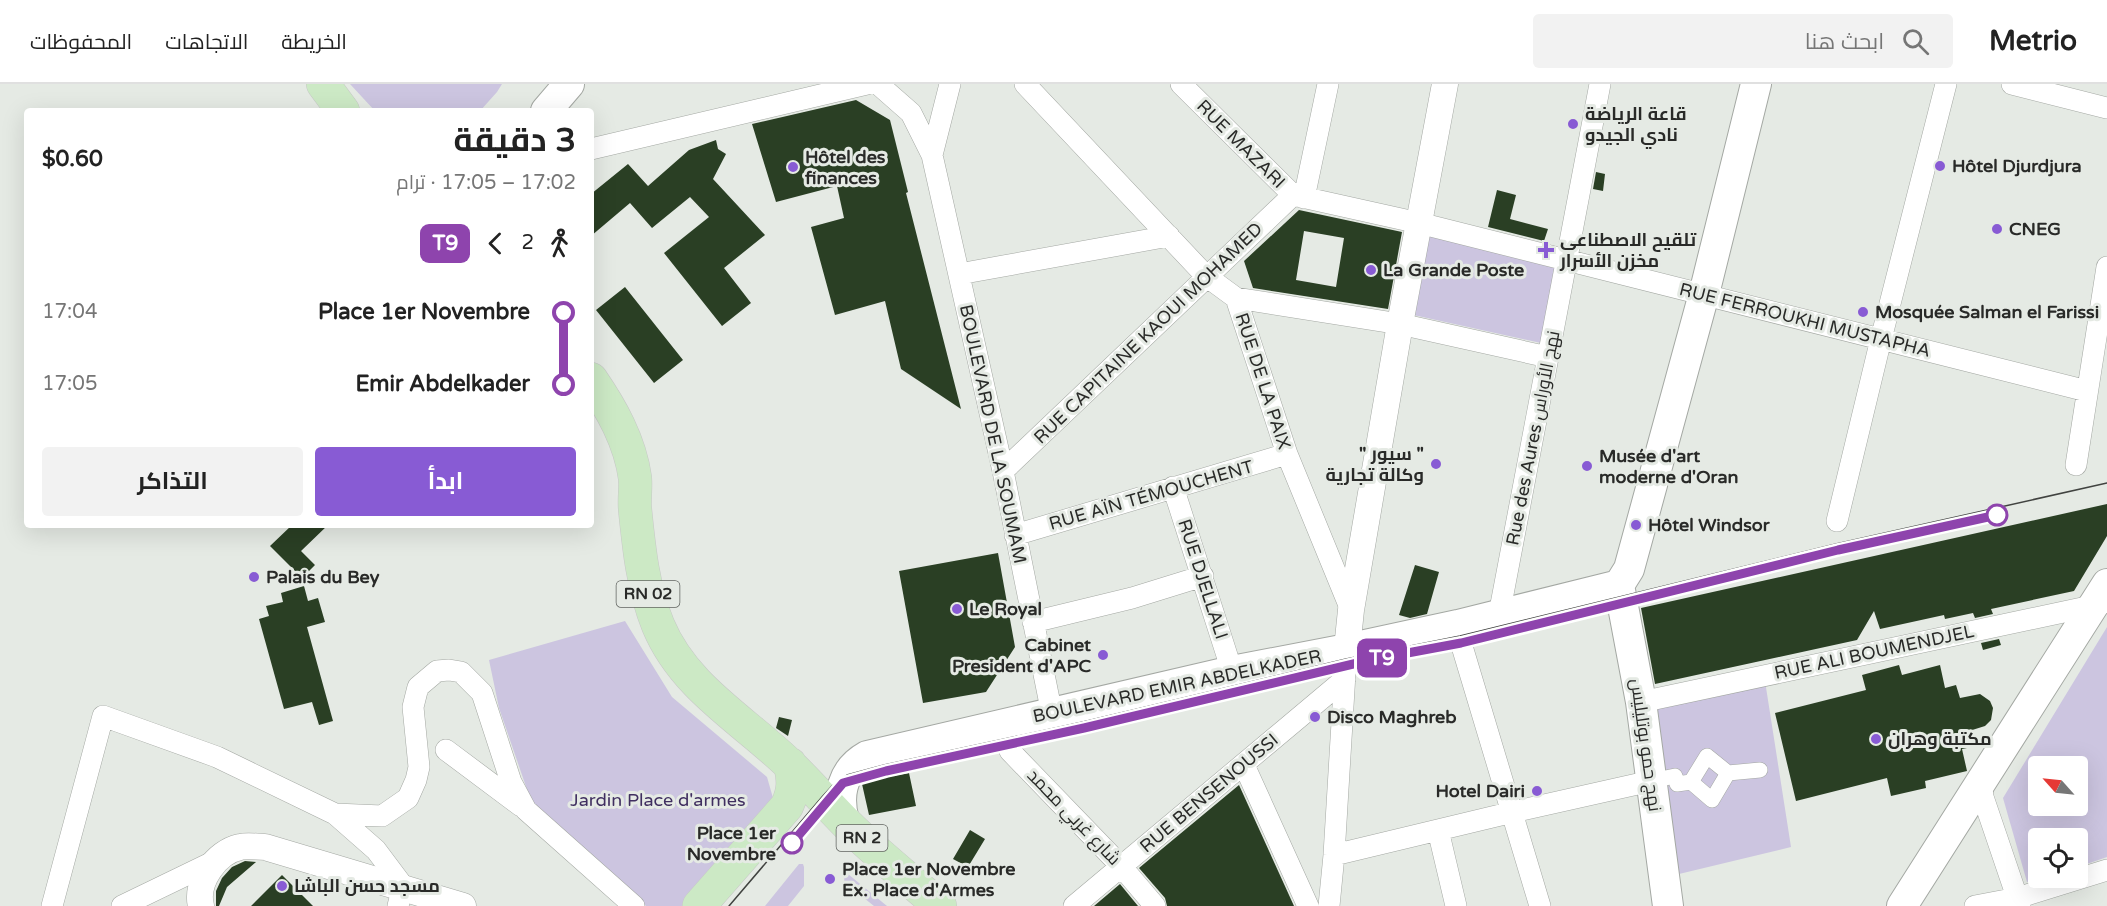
<!DOCTYPE html>
<html lang="ar">
<head>
<meta charset="utf-8">
<style>
  body { margin:0; font-family:"Varela Round",Cairo,sans-serif; background:#f2f2f2; color:#222; direction:rtl; height:100vh; display:flex; flex-direction:column; font-size:22px; white-space:nowrap }
  * { box-sizing:border-box; margin:0 }
  p { font-size:20px; color:#767676 }
  .icon { flex:none; width:33px; height:33px; fill:none; stroke:currentColor; stroke-width:2; stroke-linecap:round; stroke-linejoin:round }
  .map { position:relative; flex:1; overflow:hidden; direction:ltr }
  .side { position:absolute; left:24px; top:24px; width:570px; height:420px; display:flex; flex-direction:column; background:#fff; border-radius:6px; box-shadow:0 6px 24px #0002; direction:rtl }
  .side>* { flex:none }
  .badge { padding:0 12px; border-radius:9px; font-size:21px; line-height:39px }
  .needle { width:39px; rotate:297deg }
  .fabs { position:absolute; left:2028px; top:672px; display:grid; gap:12px }
  .fabs a { display:grid; place-items:center; width:60px; height:60px; border-radius:6px; background:#fff; box-shadow:0 6px 24px #0002; font-size:30px }
  .map>.badge { position:absolute; translate:-50% -50%; box-shadow:0 0 0 3px #fff }
  .legs { display:flex; align-items:center; gap:9px; height:66px; padding:0 18px; font-size:20px }
  .legs p { margin-inline-start:auto }
  .head { display:flex; align-items:center; justify-content:space-between; height:102px; padding:0 18px }
  h1 { font-size:33px; font-weight:700; line-height:45px }
  .action { display:flex; gap:12px; margin-top:auto; padding:12px 18px }
  .action a { flex:1; height:69px; border-radius:6px; background:#885bd4; color:#fff; font-size:24px; font-weight:700; line-height:69px; text-align:center }
  .action a+a { background:#f2f2f2; color:#222 }
  ul { padding:0 18px; list-style:none }
  li { display:flex; align-items:center; gap:21px; height:72px; font-size:22px }
  li i { display:grid; place-items:center; width:9px; height:100%; margin:0 8px; background:currentColor }
  li i::after { content:''; width:15px; height:15px; margin:-8px; border:4px solid; border-radius:50%; background:#fff }
  li p { margin-inline-start:auto }
  li:first-child i { background:linear-gradient(#0000 50%,currentColor 0) }
  li:last-child i { background:linear-gradient(currentColor 50%,#0000 0) }
  header { display:flex; align-items:center; gap:36px; box-sizing:border-box; height:84px; padding:0 30px; background:#fff; border-bottom:2px solid #e0e0e0 }
  header strong { font-size:28px }
  nav { display:flex; gap:33px; margin-inline-start:auto; font-size:21px }
  .search { width:420px; height:54px; background:#f2f2f2; display:flex; align-items:center; gap:15px; box-sizing:border-box; padding:0 21px; border-radius:6px; color:#767676; font-size:22px }
  .map>svg:first-child { display:block }
  .green { fill:#ccc5e0; fill-rule:evenodd }
  .building { fill:#2a3f24; fill-rule:evenodd }
  .lines { fill:none; stroke-linecap:round; stroke-linejoin:round }
  .pedestrian-casing { stroke:#a4a8a3; stroke-width:16 }
  .minor-casing { stroke:#a4a8a3; stroke-width:22 }
  .tertiary-casing { stroke:#a4a8a3; stroke-width:27 }
  .secondary-casing { stroke:#a4a8a3; stroke-width:32 }
  .primary-casing { stroke:#c7c8c7; stroke-width:34 }
  .pedestrian { stroke:#fff; stroke-width:15 }
  .minor { stroke:#fff; stroke-width:21 }
  .tertiary { stroke:#fff; stroke-width:26 }
  .secondary { stroke:#fff; stroke-width:30 }
  .primary { stroke:#cce9c5; stroke-width:33 }
  .tram { stroke:#414340; stroke-width:1.5 }
  .line-1-casing { stroke:#fff; stroke-width:14 }
  .line-1 { stroke:#8e44ad; stroke-width:9 }
  .poi-dot { fill:#885bd4; stroke:#e5eae4; stroke-width:2 }
  .stop-1-dot { fill:#fff; stroke:#8e44ad; stroke-width:3 }
  .labels { text-anchor:middle; dominant-baseline:central; stroke-width:6; stroke-linejoin:round; paint-order:stroke }
  .shield { fill:#e5eae4; stroke:#616460; stroke-width:1.5 }
  .shield-label { font-size:16px; font-weight:bold; fill:#292a28 }
  .poi-label { font-size:18px; font-weight:bold; fill:#292a28; stroke:#e5eae4; text-anchor:start }
  .street-label { font-size:18px; fill:#292a28; stroke:#e5eae4 }
  .park-label { font-size:18px; fill:#402f60; stroke:#e5eae4 }
  .stop-label { font-size:18px; font-weight:bold; fill:#292a28; stroke:#e5eae4; text-anchor:end }
</style>
</head>
<body>
<header>
<strong>Metrio</strong>
<div class="search"><svg class="icon" aria-label="search" viewBox="0 0 24 24"><circle cx="10" cy="10" r="6"/><path d="M15 15l6 6"/></svg>ابحث هنا</div>
<nav><a>الخريطة</a><a>الاتجاهات</a><a>المحفوظات</a></nav>
</header>
<div class="map">
<svg width="2107" height="822" viewBox="0 0 2107 822">
  <rect width="100%" height="100%" fill="#e5eae4"/>
  <path class="green" d="M 350,0 L 502,0 L 497,8 L 480,27 L 375,27 Z
    M 1423,146 L 1556,181 L 1541,259 L 1409,230 Z
    M 625,537 L 672,613 L 767,693 L 773,714 L 687,822 L 646,822 L 533,723 L 499,624 L 489,576 Z
    M 2107,543 L 2107,773 L 2078,783 L 2078,754 L 2038,754 L 2038,794 L 2042,794 L 2027,798 L 2003,714 ZM 2038,682 L 2078,682 L 2078,722 L 2038,722 Z
    M 1765,597 L 1791,763 L 1679,790 L 1653,625 Z
    M 799,780 L 803,780 L 804,783 L 804,802 L 788,822 L 765,822 Z
    M 845,790 L 848,790 L 887,822 L 874,822 L 859,810 L 845,809 L 844,791 Z"/>
  <path class="building" d="M 856,16 L 890,36 L 908,108 L 906,109 L 961,325 L 901,285 L 885,217 L 835,231 L 811,143 L 844,134 L 837,102 L 776,118 L 752,40 Z
    M 716,56 L 718,65 L 726,70 L 713,95 L 765,151 L 724,184 L 751,219 L 722,242 L 664,169 L 709,133 L 690,113 L 652,144 L 630,119 L 591,152 L 591,110 L 628,80 L 648,102 L 689,66 Z
    M 1596,88 L 1605,90 L 1603,107 L 1593,105 Z
    M 1497,106 L 1516,111 L 1510,135 L 1548,145 L 1544,157 L 1488,143 Z
    M 1299,126 L 1402,148 L 1388,225 L 1253,204 L 1244,177 ZM 1304,147 L 1344,154 L 1336,203 L 1296,196 Z
    M 625,203 L 683,276 L 654,299 L 596,226 Z
    M 2107,420 L 2107,452 L 2074,507 L 1991,525 L 1993,530 L 1975,534 L 1973,529 L 1945,535 L 1944,531 L 1880,545 L 1874,527 L 1857,556 L 1655,600 L 1641,524 Z
    M 292,441 L 328,441 L 301,467 L 315,481 L 302,494 L 270,462 Z
    M 998,469 L 1015,563 L 986,608 L 923,619 L 899,487 Z
    M 1415,481 L 1439,488 L 1427,530 L 1410,534 L 1399,531 Z
    M 304,502 L 308,517 L 318,514 L 325,538 L 307,543 L 333,637 L 319,641 L 312,618 L 284,625 L 259,535 L 269,532 L 266,522 L 283,518 L 281,509 Z
    M 1999,555 L 2001,561 L 1983,566 L 1981,559 Z
    M 1899,581 L 1902,591 L 1940,581 L 1945,604 L 1956,601 L 1960,614 L 1980,610 L 1990,617 L 1993,624 L 1991,636 L 1985,642 L 1969,647 L 1972,663 L 1962,665 L 1967,687 L 1925,697 L 1926,704 L 1891,712 L 1887,694 L 1796,717 L 1775,629 L 1866,606 L 1862,591 Z
    M 779,633 L 792,636 L 788,652 L 776,644 Z
    M 909,689 L 916,722 L 869,731 L 862,700 L 864,697 Z
    M 1239,701 L 1294,822 L 1167,822 L 1165,814 L 1139,784 Z
    M 970,746 L 985,755 L 968,783 L 953,775 Z
    M 245,777 L 256,778 L 227,803 L 219,822 L 216,822 L 216,807 L 222,794 L 232,783 Z
    M 282,791 L 313,822 L 251,822 Z
    M 1120,800 L 1138,822 L 1094,822 Z"/>
  <g class="lines">
    <defs>
      <path id="pedestrian" d="M 1651,697 L 1675,692 L 1677,700 L 1691,698 L 1712,716 L 1728,689 L 1760,686
        M 1691,698 L 1707,672 L 1728,689"/>
      <path id="minor" d="M 878,0 L 911,29 L 932,71 L 1003,387 L 1052,630
        M 1025,0 L 1206,192 L 1236,214 L 1287,370 L 1351,526
        M 1181,0 L 1293,111 L 1419,139 L 2087,307
        M 2012,0 L 2107,24
        M 591,65 L 867,0
        M 932,71 L 950,0
        M 1304,114 L 1328,0
        M 959,190 L 1169,152
        M 1236,214 L 1400,240 L 1548,273
        M 2076,381 L 2107,183
        M 1003,387 L 1293,111
        M 1173,403 L 1232,587
        M 1837,437 L 1881,255 L 1946,0
        M 1015,451 L 1287,370
        M 1499,531 L 1600,0
        M 1033,538 L 1132,514 L 1203,492
        M 1458,541 L 1461,559 L 1540,822
        M 1641,618 L 2101,520
        M 999,641 L 1010,667 L 1121,782 L 1155,822
        M 446,666 L 521,722
        M 1244,681 L 1308,822
        M 1981,698 L 1983,713 L 2020,822
        M 335,730 L 376,766 L 403,802 L 398,822
        M 1438,746 L 1456,822
        M 1334,771 L 1513,728 L 1651,697
        M 52,822 L 103,632 L 217,673 L 335,730 L 382,732 L 408,714 L 416,696 L 419,683 L 413,623 L 418,603 L 437,587 L 449,586 L 461,588 L 482,609 L 511,698 L 526,726 L 634,822
        M 122,822 L 215,777
        M 1074,822 L 1345,595
        M 1329,822 L 1334,771 L 1345,589
        M 1975,822 L 2017,814 L 2107,786"/>
      <path id="tertiary" d="M 1347,565 L 1351,526 L 1400,240 L 1445,0
        M 201,822 C 195,798 216,768 240,763 C 248,761 257,763 265,763 L 463,822"/>
      <path id="secondary" d="M 546,27 L 569,0
        M 1619,501 L 1629,485 L 1704,210 L 1756,0
        M 1619,501 L 1641,618 L 1668,822
        M 844,737 C 837,711 842,686 867,672 L 1232,587 L 1347,565 L 1458,541 L 1619,501
        M 1902,822 L 2107,500"/>
      <path id="primary" d="M 323,0 L 343,27
        M 591,295 C 611,324 630,357 635,394 C 636,404 634,415 635,425 C 639,465 643,504 658,541 C 684,604 744,636 791,682 C 813,703 832,726 854,747 C 881,773 911,797 940,822
        M 699,822 L 787,722 C 794,706 794,697 790,680"/>
    </defs>
    <use href="#pedestrian" class="pedestrian-casing"/>
    <use href="#minor" class="minor-casing"/>
    <use href="#tertiary" class="tertiary-casing"/>
    <use href="#secondary" class="secondary-casing"/>
    <use href="#primary" class="primary-casing"/>
    <use href="#pedestrian" class="pedestrian"/>
    <use href="#minor" class="minor"/>
    <use href="#tertiary" class="tertiary"/>
    <use href="#secondary" class="secondary"/>
    <use href="#primary" class="primary"/>
    <path class="tram" d="M 729,822 L 822,713 L 832,702 L 847,691 L 884,681 L 1083,638 L 1346,575 L 1460,552 L 1836,460 L 2107,399"/>
  </g>
  <g class="lines">
    <defs>
      <path id="line-1" d="M 792,759 L 843,699 L 886,687 L 1084,644 L 1370,576 L 1461,559 L 1838,466 L 1997,431"/>
    </defs>
    <use href="#line-1" class="line-1-casing"/>
    <use href="#line-1" class="line-1"/>
  </g>
  <g class="poi-dot">
    <circle cx="1573" cy="40" r="6"/>
    <circle cx="1940" cy="82" r="6"/>
    <circle cx="793" cy="83" r="6"/>
    <circle cx="1997" cy="145" r="6"/>
    <path d="M1543 157h6v6h6v6h-6v6h-6v-6h-6v-6h6z"/>
    <circle cx="1371" cy="186" r="6"/>
    <circle cx="1863" cy="228" r="6"/>
    <circle cx="1436" cy="380" r="6"/>
    <circle cx="1587" cy="382" r="6"/>
    <circle cx="1636" cy="441" r="6"/>
    <circle cx="254" cy="493" r="6"/>
    <circle cx="957" cy="525" r="6"/>
    <circle cx="1103" cy="571" r="6"/>
    <circle cx="1315" cy="633" r="6"/>
    <circle cx="1876" cy="655" r="6"/>
    <circle cx="1537" cy="707" r="6"/>
    <circle cx="830" cy="795" r="6"/>
    <circle cx="282" cy="802" r="6"/>
  </g>
  <g class="stop-1-dot">
    <circle cx="1997" cy="431" r="10"/>
    <circle cx="792" cy="759" r="10"/>
  </g>
  <g class="labels">
    <g class="shield">
      <rect x="616.5" y="497" width="63" height="26" rx="4.5"/>
      <rect x="836.5" y="741" width="51" height="26" rx="4.5"/>
    </g>
    <g class="shield-label">
      <text x="648" y="510">RN 02</text>
      <text x="862" y="754">RN 2</text>
    </g>
    <g class="poi-label">
      <text x="1585" y="30">قاعة الرياضة<tspan x="1585" dy="21">نادي الجيدو</tspan></text>
      <text x="805" y="73">Hôtel des<tspan x="805" dy="21">finances</tspan></text>
      <text x="1952" y="82">Hôtel Djurdjura</text>
      <text x="2009" y="145">CNEG</text>
      <text x="1560" y="156">تلقيح الاصطناعي<tspan x="1560" dy="21">مخزن الأسرار</tspan></text>
      <text x="1383" y="186">La Grande Poste</text>
      <text x="1875" y="228">Mosquée Salman el Farissi</text>
      <text x="1424" y="370" text-anchor="end">" سيور "<tspan x="1424" dy="21">وكالة تجارية</tspan></text>
      <text x="1599" y="372">Musée d'art<tspan x="1599" dy="21">moderne d'Oran</tspan></text>
      <text x="1648" y="441">Hôtel Windsor</text>
      <text x="266" y="493">Palais du Bey</text>
      <text x="969" y="525">Le Royal</text>
      <text x="1091" y="561" text-anchor="end">Cabinet<tspan x="1091" dy="21">President d'APC</tspan></text>
      <text x="1327" y="633">Disco Maghreb</text>
      <text x="1888" y="655">مكتبة وهران</text>
      <text x="1525" y="707" text-anchor="end">Hotel Dairi</text>
      <text x="842" y="785">Place 1er Novembre<tspan x="842" dy="21">Ex. Place d'Armes</tspan></text>
      <text x="294" y="802">مسجد حسن الباشا</text>
    </g>
    <g class="street-label">
      <text transform="translate(1241 60) rotate(45)">RUE MAZARI</text>
      <text transform="translate(1805 236) rotate(14)">RUE FERROUKHI MUSTAPHA</text>
      <text transform="translate(1148 249) rotate(-44)">RUE CAPITAINE KAOUI MOHAMED</text>
      <text transform="translate(1263 297) rotate(72)">RUE DE LA PAIX</text>
      <text transform="translate(993 350) rotate(78)">BOULEVARD DE LA SOUMAM</text>
      <text transform="translate(1533 354) rotate(-79)">Rue des Aures نهج الأوراس</text>
      <text transform="translate(1151 411) rotate(-16)">RUE AÏN TÉMOUCHENT</text>
      <text transform="translate(1203 495) rotate(72)">RUE DJELLALI</text>
      <text transform="translate(1874 568) rotate(-12)">RUE ALI BOUMENDJEL</text>
      <text transform="translate(1177 602) rotate(-12)">BOULEVARD EMIR ABDELKADER</text>
      <text transform="translate(1646 661) rotate(82)">نهج حمو بوتليليس</text>
      <text transform="translate(1209 709) rotate(-40)">RUE BENSENOUSSI</text>
      <text transform="translate(1074 733) rotate(46)">شارع غربي محمد</text>
    </g>
    <g class="park-label">
      <text x="658" y="716">Jardin Place d'armes</text>
    </g>
    <g class="stop-label">
      <text x="776" y="749">Place 1er<tspan x="776" dy="21">Novembre</tspan></text>
    </g>
  </g>
</svg>
<div class="fabs">
<a><svg class="needle" viewBox="-14 -14 28 28"><path d="M0-13l5 13h-10z" fill="#e53935"/><path d="M0 13l5-13h-10z" fill="#767676"/></svg></a>
<a><svg class="icon" aria-label="locate" viewBox="0 0 24 24"><circle cx="12" cy="12" r="6"/><path d="M12 2v4M12 18v4M2 12h4M18 12h4"/></svg></a>
</div>
<b class="badge" style="left:1382px;top:574px;background:#8e44ad;color:#fff">T9</b>
<section class="side">
<div class="head"><div><h1>3 دقيقة</h1><p>17:02 – 17:05 · ترام</p></div><b>$0.60</b></div>
<div class="legs"><svg class="icon" aria-label="walk" viewBox="0 0 24 24"><circle cx="13" cy="4" r="2"/><path d="M13 8l-2 6 4 7M11 14l-3 7M7 12l3-4h3l4 4"/></svg>2<svg class="icon" aria-label="back" viewBox="0 0 24 24"><path d="M15 5l-7 7 7 7"/></svg><b class="badge" style="background:#8e44ad;color:#fff">T9</b></div>
<ul>
<li><i style="color:#8e44ad"></i><b>Place 1er Novembre</b><p>17:04</p></li>
<li><i style="color:#8e44ad"></i><b>Emir Abdelkader</b><p>17:05</p></li>
</ul>
<div class="action"><a>ابدأ</a><a>التذاكر</a></div>
</section>
</div>
</body>
</html>
